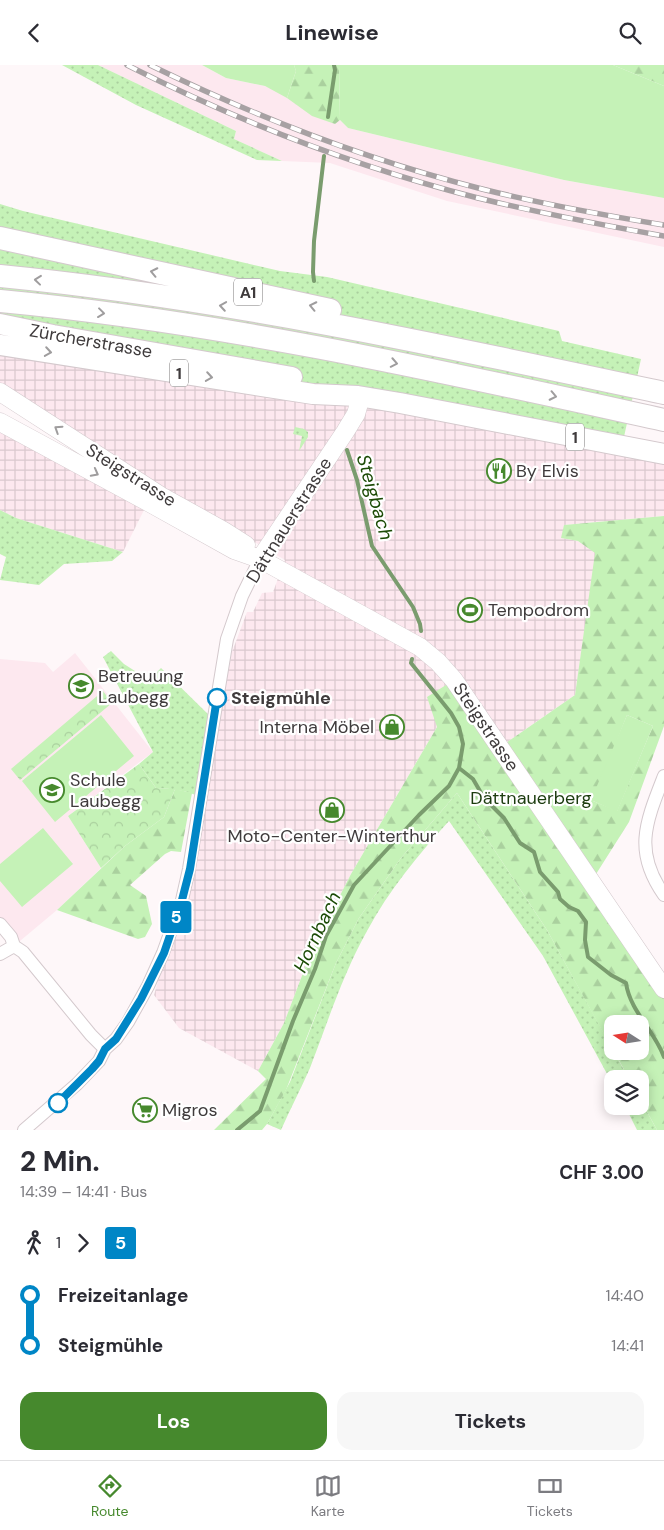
<!DOCTYPE html>
<html lang="de">
<head>
<meta charset="utf-8">
<style>
  body { margin:0; font-family:"DM Sans",sans-serif; background:#f7f7f7; color:#2b2b33; height:100vh; display:flex; flex-direction:column; font-size:19px; white-space:nowrap }
  * { box-sizing:border-box; margin:0 }
  p { font-size:16px; color:#7c7c81 }
  .icon { flex:none; width:28px; height:28px; fill:none; stroke:currentColor; stroke-width:2; stroke-linecap:round; stroke-linejoin:round }
  .map { position:relative; height:1065px; overflow:hidden }
  .sheet { display:flex; flex-direction:column; background:#fff; flex:1 }
  .sheet>* { flex:none }
  .badge { padding:0 10px; border-radius:4px; font-size:18px; line-height:32px }
  .needle { width:32px; rotate:282deg }
  .buttons { position:absolute; left:604px; top:950px; display:grid; gap:10px }
  .buttons a { display:grid; place-items:center; width:45px; height:45px; border-radius:10px; background:#fff; box-shadow:0 2px 12px #0003; font-size:25px }
  .map>.badge { position:absolute; translate:-50% -50%; box-shadow:0 0 0 2px #fff }
  .legs { display:flex; align-items:center; gap:8px; height:55px; padding:0 20px; font-size:16px }
  .legs p { margin-inline-start:auto }
  .summary { display:flex; align-items:center; justify-content:space-between; height:85px; padding:0 20px }
  h1 { font-size:28px; font-weight:700; line-height:38px }
  .cta { display:flex; gap:10px; margin-top:auto; padding:10px 20px }
  .cta a { flex:1; height:58px; border-radius:15px; background:#46892d; color:#fff; font-size:20px; font-weight:700; line-height:58px; text-align:center }
  .cta a+a { background:#f7f7f7; color:#2b2b33 }
  ul { padding:0 20px; list-style:none }
  li { display:flex; align-items:center; gap:18px; height:50px; font-size:19px }
  li i { display:grid; place-items:center; width:8px; height:100%; margin:0 6px; background:currentColor }
  li i::after { content:''; width:12px; height:12px; margin:-6px; border:4px solid; border-radius:50%; background:#fff }
  li p { margin-inline-start:auto }
  li:first-child i { background:linear-gradient(#0000 50%,currentColor 0) }
  li:last-child i { background:linear-gradient(currentColor 50%,#0000 0) }
  header { display:flex; justify-content:space-between; align-items:center; height:65px; padding:0 20px; background:#fff; font-size:22px; font-weight:700 }
  .tabs { display:flex; justify-content:space-around; align-items:center; height:70px; border-top:1px solid #e1e1e2; background:#fff; font-size:14px; color:#7c7c81 }
  .tabs a { display:grid; justify-items:center; gap:2px }
  .tabs .selected { color:#46892d }
  .map>svg:first-child { display:block }
  .built { fill:#fde8ef }
  .industrial { fill:url(#industrial-grid) }
  .grass { fill:url(#grass-dots) }
  .forest { fill:url(#forest-firs); fill-rule:evenodd }
  .park { fill:url(#park-crowns) }
  .garden { fill:#c5f2b7 }
  .lines { fill:none; stroke-linecap:round; stroke-linejoin:round }
  .stream { stroke:#7a9c6e; stroke-width:4 }
  .minor-casing { stroke:#d4c9cd; stroke-width:14 }
  .secondary-casing { stroke:#d4c9cd; stroke-width:19 }
  .primary-casing { stroke:#d4c9cd; stroke-width:22 }
  .motorway-casing { stroke:#d4c9cd; stroke-width:24 }
  .minor { stroke:#fff; stroke-width:12 }
  .secondary { stroke:#fff; stroke-width:18 }
  .primary { stroke:#fff; stroke-width:20 }
  .motorway { stroke:#fff; stroke-width:22 }
  .rail-casing { stroke:#a7a1a3; stroke-width:5.5 }
  .rail { stroke:#fff; stroke-width:4; stroke-dasharray:11; stroke-linecap:butt }
  .oneway { stroke:#9f9d9e }
  .line-1-casing { stroke:#fff; stroke-width:11 }
  .line-1 { stroke:#0086c6; stroke-width:8 }
  .stop-1-dot { fill:#fff; stroke:#0086c6; stroke-width:2.5 }
  .labels { text-anchor:middle; dominant-baseline:central; stroke-width:4.5; stroke-linejoin:round; paint-order:stroke }
  .shield { fill:#fff; stroke:#797676; stroke-width:1 }
  .shield-label { font-size:16px; font-weight:bold; fill:#3f3b3c }
  .street-label { font-size:18px; fill:#3f3b3c; stroke:#fff }
  .poi-label { font-size:18px; fill:#3f3b3c; stroke:#fff; text-anchor:start }
  .stop-label { font-size:18px; font-weight:bold; fill:#3f3b3c; stroke:#fff; text-anchor:start }
  .park-label { font-size:18px; fill:#1b3b0e; stroke:#fff }
  .water-label { font-size:19px; font-style:italic; fill:#1c4b06; stroke:#fff }
</style>
</head>
<body>
<header><svg class="icon" aria-label="back" viewBox="0 0 24 24"><path d="M15 5l-7 7 7 7"/></svg>Linewise<svg class="icon" aria-label="search" viewBox="0 0 24 24"><circle cx="10" cy="10" r="6"/><path d="M15 15l6 6"/></svg></header>
<div class="map">
<svg width="664" height="1065" viewBox="0 0 664 1065">
  <defs>
    <pattern id="industrial-grid" width="8" height="8" patternUnits="userSpaceOnUse" patternTransform="scale(1.25)"><rect width="8" height="8" fill="#fde8ef"/><path d="M0 4h8M4 0v8" fill="none" stroke="#dac8ce"/></pattern>
    <pattern id="grass-dots" width="8" height="8" patternUnits="userSpaceOnUse" patternTransform="scale(1.25)"><rect width="8" height="8" fill="#c5f2b7"/><path d="M2 2h.1M6 6h.1" fill="none" stroke="#aad09e" stroke-width="1.8" stroke-linecap="round"/></pattern>
    <pattern id="forest-firs" width="22" height="20" patternUnits="userSpaceOnUse" patternTransform="scale(1.25)"><rect width="22" height="20" fill="#c5f2b7"/><path d="M5 1l3.5 6h-7zM16 11l3.5 6h-7z" fill="#aad09e"/></pattern>
    <pattern id="park-crowns" width="20" height="18" patternUnits="userSpaceOnUse" patternTransform="scale(1.25)"><rect width="20" height="18" fill="#c5f2b7"/><path d="M2 6a3 3 0 1 1 6 0M12 15a3 3 0 1 1 6 0" fill="none" stroke="#aad09e"/></pattern>
  </defs>
  <rect width="100%" height="100%" fill="#fef7f9"/>
  <path class="built" d="M 98,0 L 202,0 L 226,13 L 265,21 L 279,27 L 335,58 L 340,55 L 348,63 L 564,115 L 664,133 L 664,182 L 447,136 L 330,98 L 282,96 L 234,74 L 236,66 Z
    M 75,588 L 153,687 L 68,751 L 101,803 L 57,845 L 14,881 L 0,859 L 0,594 L 45,598 L 53,607 Z"/>
  <path class="industrial" d="M 0,280 L 664,389 L 664,451 L 564,460 L 562,473 L 578,476 L 596,488 L 575,630 L 500,682 L 437,662 L 351,809 L 311,887 L 284,958 L 258,1006 L 179,963 L 154,930 L 182,835 L 232,587 L 247,547 L 253,547 L 262,528 L 273,527 L 285,495 L 0,327 Z
    M 0,357 L 148,437 L 123,487 L 16,453 L 0,445 Z"/>
  <path class="grass" d="M 62,0 L 98,0 L 236,66 L 234,74 L 282,96 L 257,95 L 136,40 Z
    M 0,139 L 23,146 L 280,206 L 327,212 L 559,266 L 562,276 L 641,294 L 622,381 L 0,280 Z
    M 295,362 L 304,364 L 308,367 L 308,372 L 299,386 L 302,371 L 293,369 Z
    M 0,445 L 16,453 L 123,487 L 112,496 L 64,499 L 39,520 L 0,515 L 6,492 L 0,489 Z
    M 111,586 L 124,599 L 149,615 L 161,603 L 214,655 L 202,733 C 187,725 172,724 156,723 L 139,699 L 153,687 L 103,592 Z
    M 457,728 L 547,865 L 629,1014 L 612,1014 L 612,1018 L 543,891 L 449,756 C 418,790 389,825 367,866 C 343,909 328,956 310,1003 C 301,1024 290,1044 281,1065 L 267,1059 L 290,1017 L 336,898 L 359,853 L 401,793 Z
    M 640,1034 L 657,1065 L 637,1065 L 625,1041 L 640,1041 Z"/>
  <path class="forest" d="M 294,0 L 339,0 L 340,55 L 335,59 L 312,51 L 287,33 L 296,6 Z
    M 613,0 L 664,0 L 664,21 Z
    M 664,451 L 664,661 L 629,757 L 591,817 L 664,924 L 664,1065 L 657,1065 L 640,1034 L 640,1014 L 629,1014 L 614,986 L 640,986 L 640,959 L 612,959 L 612,984 L 547,865 L 457,728 L 401,793 L 359,853 L 336,898 L 286,1025 L 267,1059 L 262,1065 L 214,1065 L 266,1014 L 258,1006 L 284,958 L 311,887 L 351,809 L 437,662 L 427,632 L 454,615 L 500,682 L 575,630 L 595,488 L 578,476 L 561,473 L 564,460 ZM 627,650 L 653,661 L 617,746 L 593,736 Z
    M 175,724 L 192,728 L 181,787 L 171,786 L 165,789 L 130,820 L 146,831 L 152,859 L 145,872 L 138,874 L 57,845 L 125,781 L 164,752 Z"/>
  <path class="park" d="M 103,626 L 112,638 L 20,715 L 11,704 Z
    M 139,699 L 156,723 L 175,724 L 164,752 L 125,781 L 101,803 L 68,751 Z"/>
  <path class="garden" d="M 202,0 L 294,0 L 296,6 L 287,33 L 265,21 L 226,13 Z
    M 339,0 L 613,0 L 664,21 L 664,133 L 564,115 L 348,63 L 340,55 Z
    M 101,650 L 134,691 L 55,757 L 22,716 Z
    M 627,650 L 653,661 L 617,747 L 591,735 Z
    M 43,763 L 73,799 L 22,842 L 0,816 L 0,799 Z"/>
  <g class="lines">
    <path class="stream" d="M 328,52 L 335,5 L 334,0
      M 314,216 L 313,207 L 314,176 L 324,91
      M 347,385 L 357,415 L 372,481 L 413,542 L 420,559 L 421,566
      M 459,703 L 473,714 L 484,733 L 504,753 L 520,778 L 534,787 L 540,807 L 558,827 L 560,834 L 569,842 L 578,846 L 586,857 L 585,875 L 588,892 L 611,910 L 626,918 C 630,946 654,965 664,992
      M 237,1065 L 260,1046 L 293,956 L 315,904 L 326,871 L 354,820 L 419,750 L 449,721 L 459,703 L 463,679 L 459,662 L 451,648 L 411,598 L 412,594"/>
    <defs>
      <path id="minor" d="M 664,711 C 646,757 633,786 664,830
        M 0,859 L 11,872 L 14,881 L 23,887 L 91,970 L 105,984
        M 0,889 L 14,881
        M 24,1065 L 77,1019 L 99,996 L 105,984 L 116,974 L 128,957 L 148,921 L 163,888 L 182,835 L 189,804 L 227,574 L 242,531 L 260,494"/>
      <path id="secondary" d="M 0,327 L 161,431 L 224,466 L 246,480
        M 0,357 L 148,437 L 234,485 L 260,494 L 420,582 L 438,597 L 454,615 L 664,924
        M 260,494 L 345,367 L 356,349 L 361,331"/>
      <path id="primary" d="M 0,259 L 53,270 L 292,312
        M 0,280 L 313,329 L 358,331 L 400,338 L 664,389"/>
      <path id="motorway" d="M 0,173 L 330,245
        M 0,211 C 224,233 445,281 664,328
        M 0,236 C 224,257 445,307 664,355"/>
    </defs>
    <use href="#minor" class="minor-casing"/>
    <use href="#secondary" class="secondary-casing"/>
    <use href="#primary" class="primary-casing"/>
    <use href="#motorway" class="motorway-casing"/>
    <use href="#minor" class="minor"/>
    <use href="#secondary" class="secondary"/>
    <use href="#primary" class="primary"/>
    <use href="#motorway" class="motorway"/>
    <defs>
      <path id="rail" d="M 127,0 C 239,57 357,102 478,133 C 540,148 602,160 664,171
        M 150,0 C 256,52 367,95 482,124 C 542,139 603,150 664,160"/>
    </defs>
    <use href="#rail" class="rail-casing"/>
    <use href="#rail" class="rail"/>
  </g>
  <defs><path id="oneway-chevron" d="M-2-3.5L2.5 0L-2 3.5" fill="none" stroke-width="1.6" stroke-linecap="round" stroke-linejoin="round" transform="scale(1.25)"/></defs>
  <g class="oneway">
    <use href="#oneway-chevron" transform="translate(154 207) rotate(-168)"/>
    <use href="#oneway-chevron" transform="translate(38 215) rotate(-174)"/>
    <use href="#oneway-chevron" transform="translate(223 241) rotate(-171)"/>
    <use href="#oneway-chevron" transform="translate(313 241) rotate(-168)"/>
    <use href="#oneway-chevron" transform="translate(101 248) rotate(7)"/>
    <use href="#oneway-chevron" transform="translate(48 287) rotate(9)"/>
    <use href="#oneway-chevron" transform="translate(394 298) rotate(11)"/>
    <use href="#oneway-chevron" transform="translate(209 312) rotate(9)"/>
    <use href="#oneway-chevron" transform="translate(553 331) rotate(12)"/>
    <use href="#oneway-chevron" transform="translate(58 364) rotate(-147)"/>
    <use href="#oneway-chevron" transform="translate(95 408) rotate(28)"/>
  </g>
  <g class="lines">
    <defs>
      <path id="line-1" d="M 58,1038 L 92,1004 L 99,996 L 105,984 L 116,974 L 141,934 L 164,888 L 182,835 L 190,804 L 217,633"/>
    </defs>
    <use href="#line-1" class="line-1-casing"/>
    <use href="#line-1" class="line-1"/>
  </g>
  <defs>
    <symbol id="restaurant-ring" viewBox="-11 -11 22 22"><circle r="9.5" fill="#fff" stroke="#46892d" stroke-width="1.5"/><path d="M-5-6h1v4h1v-4h1v4h1v-4h1v5L-1.5 .5V6h-2V.5L-5-1ZM5-6V6H3V1.5H1.5Q1.5-4 5-6Z" fill="#46892d"/></symbol>
    <symbol id="stadium-ring" viewBox="-11 -11 22 22"><circle r="9.5" fill="#fff" stroke="#46892d" stroke-width="1.5"/><path d="M0-5a6.5 5 0 1 0 0 10a6.5 5 0 1 0 0-10ZM-3.5-1.8h7v3.6h-7Z" fill="#46892d"/></symbol>
    <symbol id="school-ring" viewBox="-11 -11 22 22"><circle r="9.5" fill="#fff" stroke="#46892d" stroke-width="1.5"/><path d="M0-5L7-2L0 1L-7-2ZM-4 1L0 2.5L4 1V4Q0 6-4 4Z" fill="#46892d"/></symbol>
    <symbol id="shop-ring" viewBox="-11 -11 22 22"><circle r="9.5" fill="#fff" stroke="#46892d" stroke-width="1.5"/><path d="M-5-2.5h2.3a2.7 3.5 0 0 1 5.4 0H5L5.5 6h-11ZM-1.5-2.5h3a1.5 2.3 0 0 0-3 0Z" fill="#46892d"/></symbol>
    <symbol id="supermarket-ring" viewBox="-11 -11 22 22"><circle r="9.5" fill="#fff" stroke="#46892d" stroke-width="1.5"/><path d="M-6-5.5h2.5l.6 2H6L4.5 2H-2.5L-4.4-4H-6ZM-1.5 3.2a1.3 1.3 0 1 0 .1 0ZM3 3.2a1.3 1.3 0 1 0 .1 0Z" fill="#46892d"/></symbol>
  </defs>
  <g fill-rule="evenodd">
    <use href="#restaurant-ring" x="485" y="392" width="28" height="28"/>
    <use href="#stadium-ring" x="456" y="531" width="28" height="28"/>
    <use href="#school-ring" x="67" y="607" width="28" height="28"/>
    <use href="#shop-ring" x="378" y="648" width="28" height="28"/>
    <use href="#school-ring" x="38" y="711" width="28" height="28"/>
    <use href="#shop-ring" x="318" y="731" width="28" height="28"/>
    <use href="#supermarket-ring" x="131" y="1031" width="28" height="28"/>
  </g>
  <g class="stop-1-dot">
    <circle cx="217" cy="633" r="9"/>
    <circle cx="58" cy="1038" r="9"/>
  </g>
  <g class="labels">
    <g class="shield">
      <rect x="234" y="213.5" width="28" height="27" rx="4"/>
      <rect x="170" y="294.5" width="18" height="27" rx="4"/>
      <rect x="566" y="358.5" width="18" height="27" rx="4"/>
    </g>
    <g class="shield-label">
      <text x="248" y="227">A1</text>
      <text x="179" y="308">1</text>
      <text x="575" y="372">1</text>
    </g>
    <g class="street-label">
      <text transform="translate(91 276) rotate(10)">Zürcherstrasse</text>
      <text transform="translate(131 410) rotate(32)">Steigstrasse</text>
      <text transform="translate(289 455) rotate(-58)">Dättnauerstrasse</text>
      <text transform="translate(486 662) rotate(56)">Steigstrasse</text>
    </g>
    <g class="poi-label">
      <text x="516" y="406">By Elvis</text>
      <text x="488" y="545">Tempodrom</text>
      <text x="98" y="611">Betreuung<tspan x="98" dy="21">Laubegg</tspan></text>
      <text x="374" y="662" text-anchor="end">Interna Möbel</text>
      <text x="70" y="715">Schule<tspan x="70" dy="21">Laubegg</tspan></text>
      <text x="332" y="771" text-anchor="middle">Moto-Center-Winterthur</text>
      <text x="162" y="1045">Migros</text>
    </g>
    <g class="stop-label">
      <text x="231" y="633">Steigmühle</text>
    </g>
    <g class="park-label">
      <text x="531" y="733">Dättnauerberg</text>
    </g>
    <g class="water-label">
      <text transform="translate(375 432) rotate(74)">Steigbach</text>
      <text transform="translate(317 867) rotate(-65)">Hornbach</text>
    </g>
  </g>
</svg>
<div class="buttons">
<a><svg class="needle" viewBox="-14 -14 28 28"><path d="M0-13l5 13h-10z" fill="#e53935"/><path d="M0 13l5-13h-10z" fill="#7c7c81"/></svg></a>
<a><svg class="icon" aria-label="layers" viewBox="0 0 24 24"><path d="M12 4l9 5-9 5-9-5zM3 14l9 5 9-5"/></svg></a>
</div>
<b class="badge" style="left:176px;top:852px;background:#0086c6;color:#fff">5</b>
</div>
<section class="sheet">
<div class="summary"><div><h1>2 Min.</h1><p>14:39 – 14:41 · Bus</p></div><b>CHF 3.00</b></div>
<div class="legs"><svg class="icon" aria-label="walk" viewBox="0 0 24 24"><circle cx="13" cy="4" r="2"/><path d="M13 8l-2 6 4 7M11 14l-3 7M7 12l3-4h3l4 4"/></svg>1<svg class="icon" aria-label="forward" viewBox="0 0 24 24"><path d="M9 5l7 7-7 7"/></svg><b class="badge" style="background:#0086c6;color:#fff">5</b></div>
<ul>
<li><i style="color:#0086c6"></i><b>Freizeitanlage</b><p>14:40</p></li>
<li><i style="color:#0086c6"></i><b>Steigmühle</b><p>14:41</p></li>
</ul>
<div class="cta"><a>Los</a><a>Tickets</a></div>
</section>
<nav class="tabs">
<a class="selected"><svg class="icon" aria-label="directions" viewBox="0 0 24 24"><path d="M12 3l9 9-9 9-9-9zM9 14v-3h6M13 9l2 2-2 2"/></svg>Route</a>
<a><svg class="icon" aria-label="map" viewBox="0 0 24 24"><path d="M3 6l6-2 6 2 6-2v14l-6 2-6-2-6 2zM9 4v14M15 6v14"/></svg>Karte</a>
<a><svg class="icon" aria-label="tickets" viewBox="0 0 24 24"><path d="M3 7h18v10H3zM15 7v10"/></svg>Tickets</a>
</nav>
</body>
</html>
